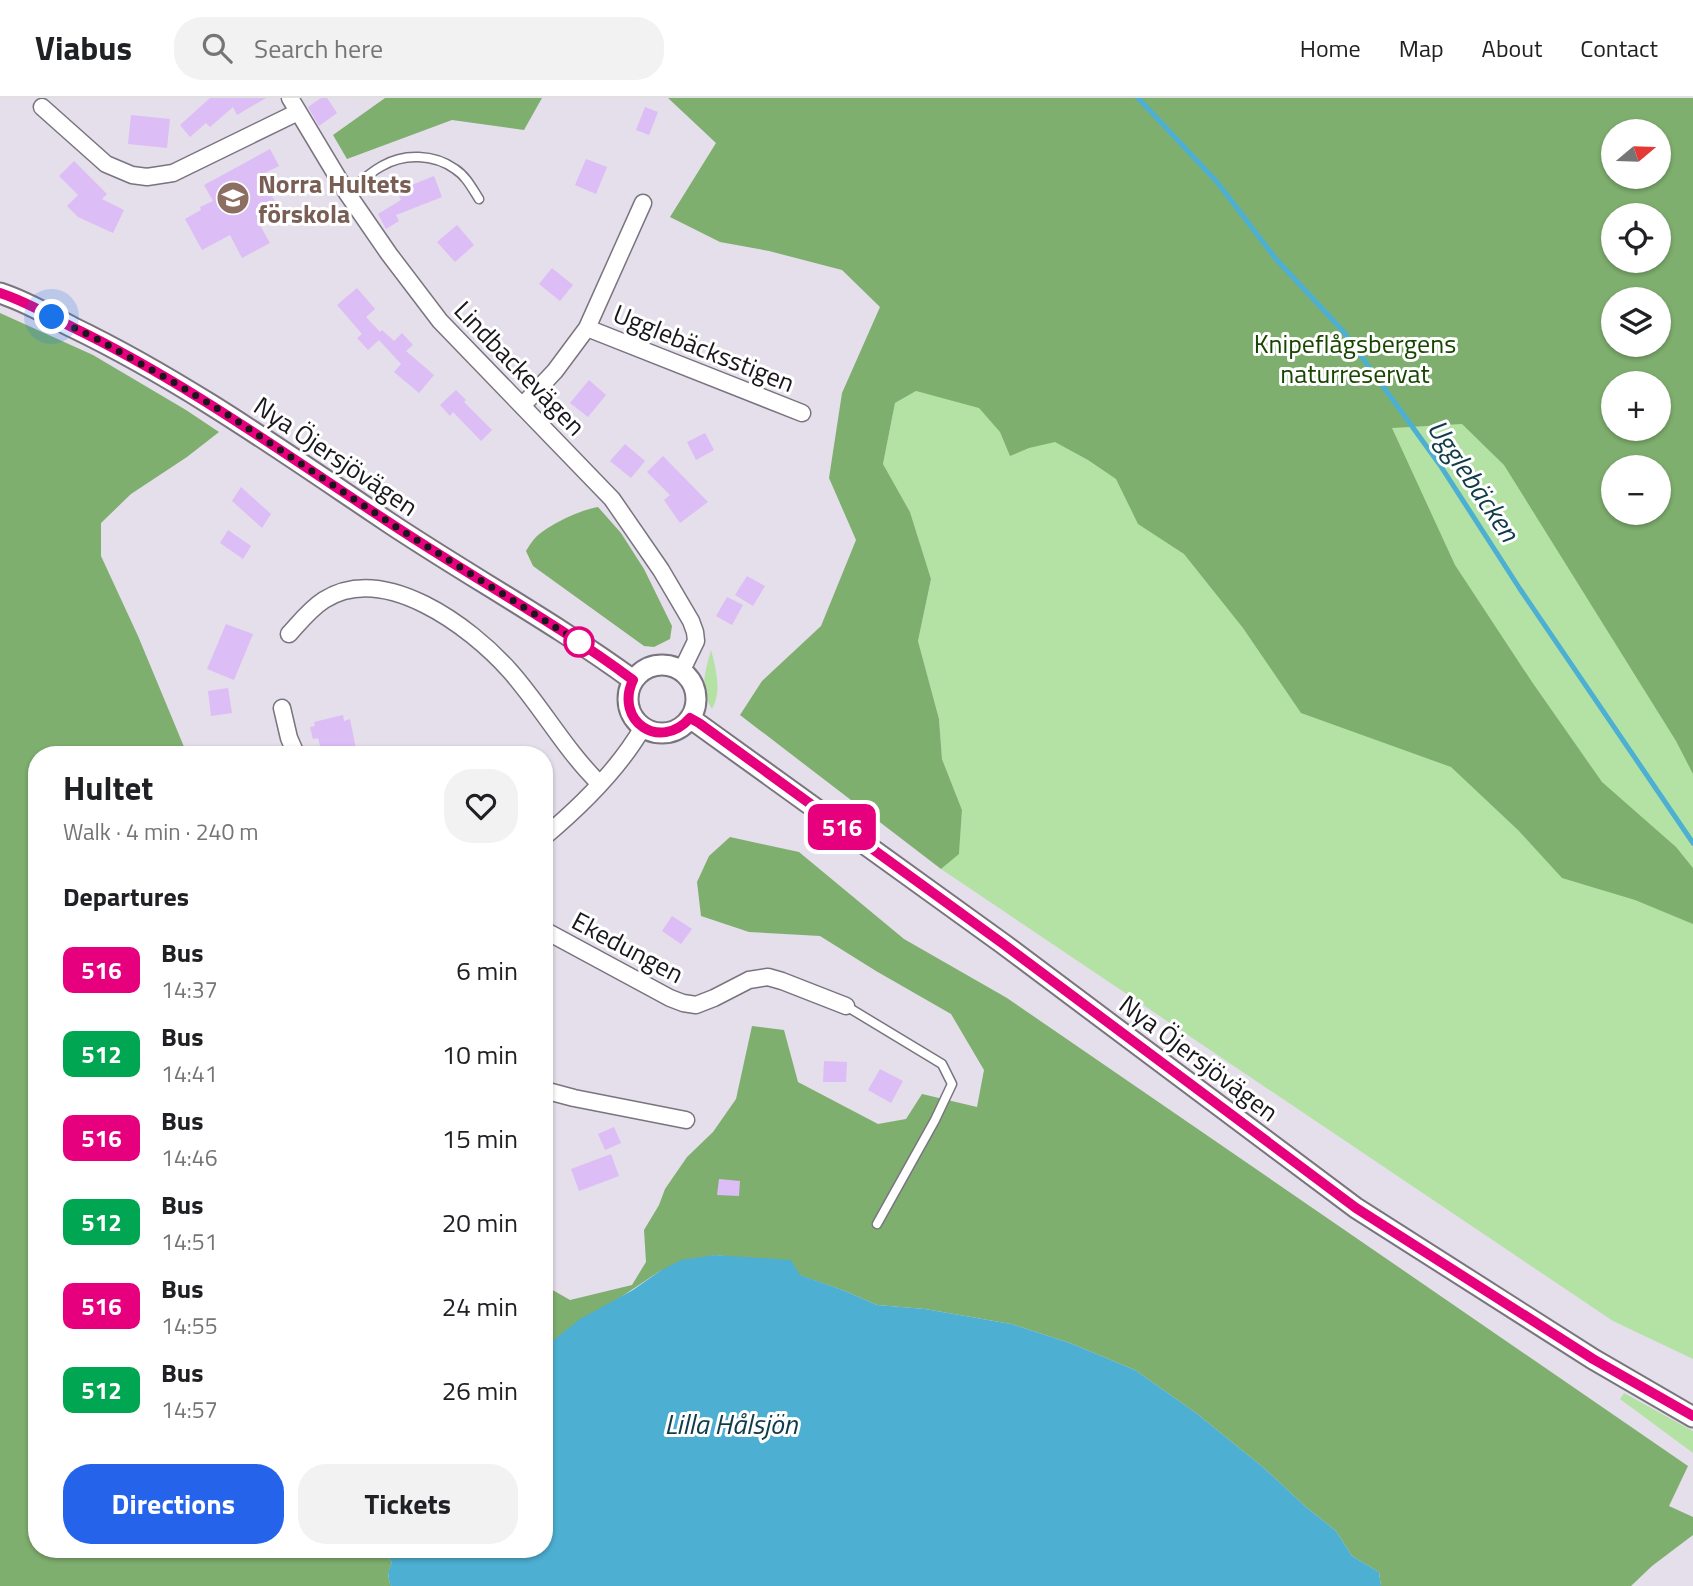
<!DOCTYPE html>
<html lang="en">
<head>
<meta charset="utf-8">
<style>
  body { margin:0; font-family:"Titillium Web",sans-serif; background:#f2f2f2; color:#202124; height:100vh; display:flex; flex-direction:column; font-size:26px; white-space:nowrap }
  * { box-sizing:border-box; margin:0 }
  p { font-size:23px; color:#757577 }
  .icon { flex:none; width:38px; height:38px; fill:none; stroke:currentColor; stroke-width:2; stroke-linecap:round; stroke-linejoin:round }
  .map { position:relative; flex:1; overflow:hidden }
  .drawer { position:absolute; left:28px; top:648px; width:525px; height:812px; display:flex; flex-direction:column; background:#fff; border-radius:28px; box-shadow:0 2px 5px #0004 }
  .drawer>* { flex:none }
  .badge { padding:0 14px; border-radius:10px; font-size:24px; line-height:46px }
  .needle { width:46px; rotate:71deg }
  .controls { position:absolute; left:1601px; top:21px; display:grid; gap:14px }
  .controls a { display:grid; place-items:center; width:70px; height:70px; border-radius:50%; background:#fff; box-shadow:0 2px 5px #0004; font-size:35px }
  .you { position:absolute; width:35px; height:35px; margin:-18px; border:5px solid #fff; border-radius:50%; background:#1a73e8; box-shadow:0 0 0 10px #1a73e833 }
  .map>.badge { position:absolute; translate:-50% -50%; box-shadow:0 0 0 4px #fff }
  h2 { padding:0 35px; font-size:26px; line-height:63px }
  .round { display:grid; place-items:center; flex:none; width:74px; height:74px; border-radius:28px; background:#f2f2f2 }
  .summary { display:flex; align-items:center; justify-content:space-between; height:119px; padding:0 35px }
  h1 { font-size:33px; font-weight:700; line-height:52px }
  .button { display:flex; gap:14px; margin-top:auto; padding:14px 35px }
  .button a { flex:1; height:80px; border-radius:28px; background:#2563eb; color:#fff; font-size:28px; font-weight:700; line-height:80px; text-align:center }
  .button a+a { background:#f2f2f2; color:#202124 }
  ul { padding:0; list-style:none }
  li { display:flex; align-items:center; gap:21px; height:84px; padding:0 35px }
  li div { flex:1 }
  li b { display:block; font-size:26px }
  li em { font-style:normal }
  li .badge { min-width:77px; font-weight:700; text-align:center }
  header { display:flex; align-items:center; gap:42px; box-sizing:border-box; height:98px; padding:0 35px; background:#fff; border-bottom:2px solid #e0e0e0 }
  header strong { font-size:33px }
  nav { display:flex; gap:38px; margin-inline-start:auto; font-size:24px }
  .search { width:490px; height:63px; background:#f2f2f2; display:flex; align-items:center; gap:18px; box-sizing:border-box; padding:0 24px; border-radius:28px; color:#757577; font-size:26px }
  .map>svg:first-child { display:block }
  .green { fill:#b4e2a4; fill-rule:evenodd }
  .forest { fill:#7faf6f; fill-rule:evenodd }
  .water { fill:#4dafd2 }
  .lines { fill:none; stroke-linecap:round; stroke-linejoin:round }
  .stream { stroke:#4dafd2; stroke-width:5 }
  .building { fill:#dcbdf5 }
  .service-casing { stroke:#7a747f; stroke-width:11 }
  .minor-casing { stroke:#7a747f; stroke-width:19 }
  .tertiary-casing { stroke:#7a747f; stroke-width:23 }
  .service { stroke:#fff; stroke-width:8 }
  .minor { stroke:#fff; stroke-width:16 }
  .tertiary { stroke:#fff; stroke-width:19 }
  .line-casing { stroke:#fff; stroke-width:16 }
  .line { stroke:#e6007e; stroke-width:10 }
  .walk { stroke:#19171b; stroke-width:7; stroke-dasharray:0 12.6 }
  .stop-dot { fill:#fff; stroke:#e6007e; stroke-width:3.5 }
  .labels { text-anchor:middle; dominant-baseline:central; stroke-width:6; stroke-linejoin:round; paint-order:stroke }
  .education-label { font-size:26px; font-weight:bold; fill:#785e54; stroke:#fff; text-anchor:start }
  .park-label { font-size:26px; fill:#184600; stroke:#fff }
  .street-label { font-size:26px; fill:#19171b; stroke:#fff }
  .water-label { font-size:28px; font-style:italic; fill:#0f3b4a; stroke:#fff }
</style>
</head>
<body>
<header>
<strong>Viabus</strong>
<div class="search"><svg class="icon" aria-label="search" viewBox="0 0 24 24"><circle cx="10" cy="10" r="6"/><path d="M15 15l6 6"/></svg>Search here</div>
<nav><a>Home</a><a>Map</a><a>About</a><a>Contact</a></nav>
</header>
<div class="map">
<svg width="1693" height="1488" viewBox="0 0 1693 1488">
  <rect width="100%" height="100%" fill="#e5deeb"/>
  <path class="green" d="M 1693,0 L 1693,1261 L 1613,1223 L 941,771 L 959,755 L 962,712 L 942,661 L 939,621 L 918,543 L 931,481 L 910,414 L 883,366 L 895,305 L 916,293 L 977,308 L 830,148 ZM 1614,33 L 1659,33 L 1659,79 L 1614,79 ZM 1614,117 L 1659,117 L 1659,163 L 1614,163 ZM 1614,201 L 1659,201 L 1659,247 L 1614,247 ZM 1614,285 L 1659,285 L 1659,331 L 1614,331 ZM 1614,369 L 1659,369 L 1659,415 L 1614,415 Z
    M 711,552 C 716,571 722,594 712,611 C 699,591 705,574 711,552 Z
    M 1624,1295 L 1693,1333 L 1693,1355 L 1620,1301 Z"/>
  <path class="forest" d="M 385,0 L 542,0 L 524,32 L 452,22 L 347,61 L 333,37 Z
    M 668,0 L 1693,0 L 1693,676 L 1676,643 L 1504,367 L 1462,326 L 1392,330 L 1455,467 L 1532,584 L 1602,684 L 1676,749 L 1693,770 L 1693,826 L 1635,802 L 1562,780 L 1519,733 L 1451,669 L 1301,615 L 1243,530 L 1184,456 L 1138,426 L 1116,381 L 1088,362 L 1055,344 L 1029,350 L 1010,358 L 1000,334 L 979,310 L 916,293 L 895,305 L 883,366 L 910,414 L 931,481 L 918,543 L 939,621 L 942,661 L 962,712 L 959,756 L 941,771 L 740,617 L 762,583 L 821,528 L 856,442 L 829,380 L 842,295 L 880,209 L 842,172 L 769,153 L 720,144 L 670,119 L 716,45 ZM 1614,33 L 1659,33 L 1659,79 L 1614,79 ZM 1614,117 L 1659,117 L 1659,163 L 1614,163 ZM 1614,201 L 1659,201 L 1659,247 L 1614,247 ZM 1614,285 L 1659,285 L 1659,331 L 1614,331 ZM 1614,369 L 1659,369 L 1659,415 L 1614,415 Z
    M 0,215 L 93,257 L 186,312 L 219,334 L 187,359 L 131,396 L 101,425 L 101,458 L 138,538 L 187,656 L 37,656 L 37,1451 L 381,1451 L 392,1464 L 388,1476 L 390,1486 L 392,1488 L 0,1488 Z
    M 598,409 L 621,435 L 644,471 L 672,528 L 670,541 L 654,549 L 644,548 L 533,468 L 526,453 C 529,448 532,443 536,439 C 550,426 580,412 598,409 Z
    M 730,739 L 799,754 L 904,841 L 1007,900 L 1688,1368 L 1669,1408 L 1693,1419 L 1693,1437 L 1652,1468 L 1631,1488 L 1381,1488 L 1379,1474 L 1352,1458 L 1336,1433 L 1306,1409 L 1264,1370 L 1196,1315 L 1135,1272 L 1070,1245 L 1011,1226 L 925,1211 L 877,1207 L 845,1193 L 753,1161 L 715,1157 L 660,1173 L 544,1250 L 544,1187 L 570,1202 L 632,1187 L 646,1164 L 644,1132 L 659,1107 L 665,1091 L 687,1059 L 713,1034 L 736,1001 L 752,928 L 784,932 L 798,984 L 878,1026 L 906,1021 L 922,996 L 977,1009 L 984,972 L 951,916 L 876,873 L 820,838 L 749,834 L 701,818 L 697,784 L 709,758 Z"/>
  <path class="water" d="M 715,1157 L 791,1162 L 800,1177 L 845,1193 L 877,1207 L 925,1211 L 1011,1226 L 1070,1245 L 1135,1272 L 1196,1315 L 1264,1370 L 1306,1409 L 1336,1433 L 1352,1458 L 1379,1474 L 1381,1488 L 392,1488 L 390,1487 L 388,1475 L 392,1464 L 381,1451 L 544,1451 L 544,1250 L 580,1221 L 633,1192 L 660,1173 L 681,1162 Z"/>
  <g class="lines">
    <path class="stream" d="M 1138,0 L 1217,84 L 1276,161 L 1343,233 L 1440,367 L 1520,491 L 1693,745"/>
  </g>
  <path class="building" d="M 210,0 L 266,0 L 237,17 L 233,9 L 210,29 L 206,25 L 190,39 L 180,27 Z
    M 321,0 L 327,0 L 337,15 L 319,28 L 308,9 Z
    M 645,9 L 658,14 L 649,37 L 636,32 Z
    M 131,17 L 170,21 L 167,50 L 128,46 Z
    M 270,51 L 279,68 L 261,77 L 279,111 L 257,122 L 270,145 L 242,160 L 230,137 L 202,152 L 185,121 L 201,112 L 200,109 L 213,103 L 204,87 Z
    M 586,61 L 607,69 L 596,96 L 575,87 Z
    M 74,63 L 107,96 L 102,101 L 124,112 L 113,135 L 78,119 L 67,108 L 78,97 L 59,78 Z
    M 434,78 L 442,99 L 396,117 L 399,123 L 386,131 L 378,116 L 401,102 L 397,93 Z
    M 457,127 L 474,147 L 455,164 L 437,144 Z
    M 552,170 L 573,187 L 560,203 L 539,186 Z
    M 357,190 L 375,211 L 366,219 L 380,234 L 382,232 L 394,243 L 402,235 L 413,247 L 406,253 L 434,277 L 419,295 L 394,274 L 401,266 L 379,242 L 368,252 L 357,240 L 362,236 L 337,207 Z
    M 589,282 L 606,297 L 588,319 L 570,305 Z
    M 456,292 L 466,302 L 464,304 L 492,332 L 481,343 L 453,314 L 450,318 L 440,307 Z
    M 705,335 L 714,352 L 696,362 L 687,344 Z
    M 625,346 L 645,363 L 631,380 L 610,363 Z
    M 663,358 L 708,404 L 680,425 L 664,402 L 670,397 L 647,374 Z
    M 241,389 L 271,416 L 262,430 L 232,403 Z
    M 228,432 L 251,448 L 243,461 L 220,445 Z
    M 747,478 L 765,488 L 753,508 L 735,497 Z
    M 727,499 L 743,507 L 732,527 L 716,518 Z
    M 226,526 L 253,536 L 234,582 L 207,571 Z
    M 228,590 L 232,615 L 211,618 L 208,593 Z
    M 343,617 L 344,623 L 350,621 L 357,656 L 322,656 L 318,640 L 313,641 L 310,629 L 315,628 L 314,624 Z
    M 672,818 L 692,831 L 681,846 L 662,833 Z
    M 824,963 L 847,964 L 846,984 L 823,984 Z
    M 880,971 L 903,983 L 891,1005 L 868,992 Z
    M 614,1029 L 621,1045 L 605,1052 L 598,1036 Z
    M 611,1056 L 619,1078 L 579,1093 L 571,1071 Z
    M 719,1081 L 740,1083 L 739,1098 L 717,1097 Z"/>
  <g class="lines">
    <defs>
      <path id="service" d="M 347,95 C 358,86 369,75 382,68 C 404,55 434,56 455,71 C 466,78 472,90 479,101
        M 846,908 L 942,966 L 952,986 L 935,1022 L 877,1126"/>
      <path id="minor" d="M 290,0 L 347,95 L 389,156 L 440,223 L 612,401 L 661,472 L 691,523 L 695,534 L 696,543 L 681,574
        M 42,9 L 106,66 L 132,77 L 147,79 L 173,75 L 298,14
        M 587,230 L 802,315
        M 522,308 L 555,273 L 587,230 L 643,105
        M 289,536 C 300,524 310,511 324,502 C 384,464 470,528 510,573 C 542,609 565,652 600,686
        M 282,610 L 289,640 L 296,656
        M 544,739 C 581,708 619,671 643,629
        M 544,832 L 670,900 L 683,905 L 696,907 L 714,900 L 749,882 L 768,879 L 782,883 L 846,908
        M 544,992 L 574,1000 L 686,1022"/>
      <path id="tertiary" d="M 0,195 C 25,203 49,217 72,229 C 184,283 285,355 388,424 C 469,478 555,525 633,582
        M628 601a34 34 0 1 1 68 0a34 34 0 1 1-68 0Z
        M 690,620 L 1002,845 L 1356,1110 L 1593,1261 L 1693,1319"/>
    </defs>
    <use href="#service" class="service-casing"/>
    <use href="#minor" class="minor-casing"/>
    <use href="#tertiary" class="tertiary-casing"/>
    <use href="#service" class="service"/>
    <use href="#minor" class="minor"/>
    <use href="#tertiary" class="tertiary"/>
  </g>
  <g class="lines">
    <defs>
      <path id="line" d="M 0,195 C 25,203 49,217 72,229 C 182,282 282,354 384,421 C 466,476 554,523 633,582 C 614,623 660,654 690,620 L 699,625 L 1002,845 L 1356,1110 L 1593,1261 L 1693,1318"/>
    </defs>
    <use href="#line" class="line-casing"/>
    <use href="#line" class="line"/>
    <path class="walk" d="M 52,219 L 97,241 L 175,285 L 228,317 L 393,427 L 579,544"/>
  </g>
  <defs>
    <symbol id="school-disc" viewBox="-11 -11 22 22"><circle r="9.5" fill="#8d6e63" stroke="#fff"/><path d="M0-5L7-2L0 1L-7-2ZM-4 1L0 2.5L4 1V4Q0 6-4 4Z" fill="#fff"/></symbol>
  </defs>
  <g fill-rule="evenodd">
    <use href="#school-disc" x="214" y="81" width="38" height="38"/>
  </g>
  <circle class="stop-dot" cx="579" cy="544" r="14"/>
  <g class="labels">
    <g class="education-label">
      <text x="258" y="85">Norra Hultets<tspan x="258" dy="30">förskola</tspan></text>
    </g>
    <g class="park-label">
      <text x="1355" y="245">Knipeflågsbergens<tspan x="1355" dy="30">naturreservat</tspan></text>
    </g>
    <g class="street-label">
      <text transform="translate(704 250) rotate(22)">Ugglebäcksstigen</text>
      <text transform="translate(520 270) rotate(46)">Lindbackevägen</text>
      <text transform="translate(336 358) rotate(34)">Nya Öjersjövägen</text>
      <text transform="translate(628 849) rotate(28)">Ekedungen</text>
      <text transform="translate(1199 960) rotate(37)">Nya Öjersjövägen</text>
    </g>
    <g class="water-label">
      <text transform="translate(1474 382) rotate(56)">Ugglebäcken</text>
      <text x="731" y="1325">Lilla Hålsjön</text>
    </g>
  </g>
</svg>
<div class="controls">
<a><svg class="needle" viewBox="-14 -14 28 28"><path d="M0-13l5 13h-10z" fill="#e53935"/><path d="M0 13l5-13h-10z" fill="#757577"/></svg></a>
<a><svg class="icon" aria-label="locate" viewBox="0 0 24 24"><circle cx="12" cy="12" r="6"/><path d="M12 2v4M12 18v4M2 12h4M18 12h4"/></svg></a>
<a><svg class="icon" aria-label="layers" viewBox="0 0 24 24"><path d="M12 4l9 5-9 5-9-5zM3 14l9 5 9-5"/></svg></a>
<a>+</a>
<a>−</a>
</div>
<div class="you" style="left:52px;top:219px"></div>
<b class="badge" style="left:842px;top:729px;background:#e6007e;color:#fff">516</b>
<section class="drawer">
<div class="summary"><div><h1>Hultet</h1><p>Walk · 4 min · 240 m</p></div><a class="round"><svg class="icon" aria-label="heart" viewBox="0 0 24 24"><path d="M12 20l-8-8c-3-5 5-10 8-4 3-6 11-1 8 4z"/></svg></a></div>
<h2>Departures</h2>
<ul>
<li><span class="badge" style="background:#e6007e;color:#fff">516</span><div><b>Bus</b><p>14:37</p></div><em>6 min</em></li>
<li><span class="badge" style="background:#00a651;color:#fff">512</span><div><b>Bus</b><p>14:41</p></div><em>10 min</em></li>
<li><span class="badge" style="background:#e6007e;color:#fff">516</span><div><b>Bus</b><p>14:46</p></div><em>15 min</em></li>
<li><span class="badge" style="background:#00a651;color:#fff">512</span><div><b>Bus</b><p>14:51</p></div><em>20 min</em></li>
<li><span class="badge" style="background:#e6007e;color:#fff">516</span><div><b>Bus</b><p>14:55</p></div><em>24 min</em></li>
<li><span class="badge" style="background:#00a651;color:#fff">512</span><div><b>Bus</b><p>14:57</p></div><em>26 min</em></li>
</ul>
<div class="button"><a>Directions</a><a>Tickets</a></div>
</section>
</div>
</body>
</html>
